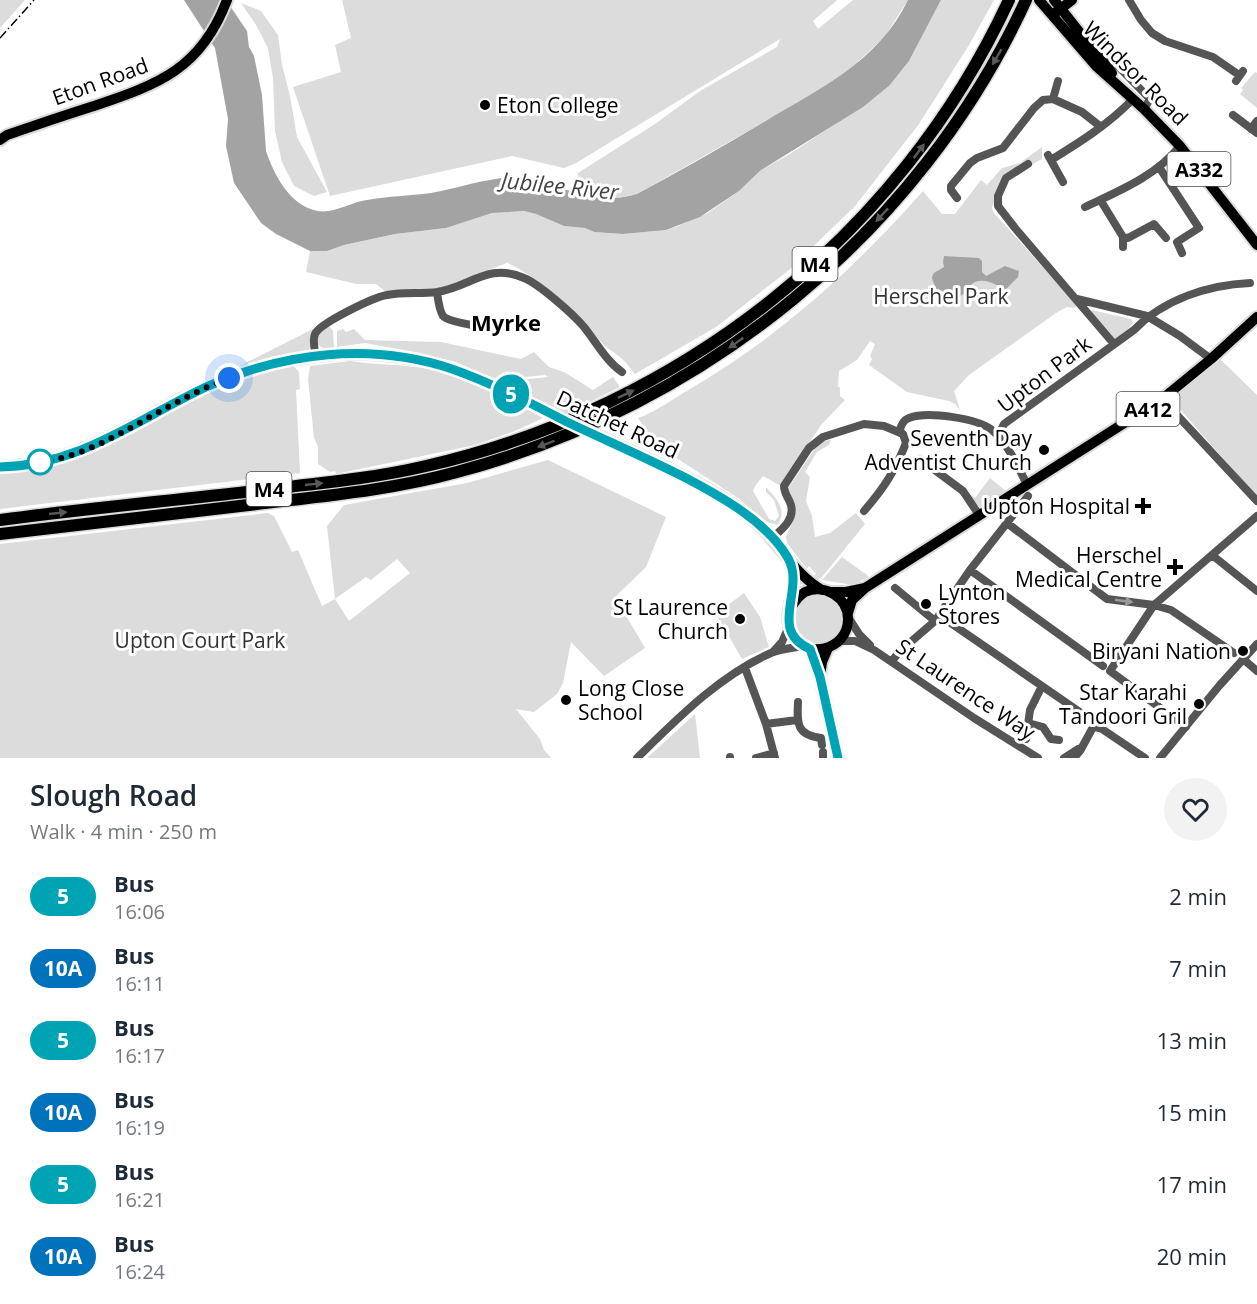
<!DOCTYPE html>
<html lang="en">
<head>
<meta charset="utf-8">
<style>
  body { margin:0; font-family:"Open Sans",sans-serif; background:#f2f2f3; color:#1f2937; height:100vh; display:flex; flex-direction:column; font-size:22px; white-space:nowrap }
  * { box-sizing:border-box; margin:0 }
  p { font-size:20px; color:#747a83 }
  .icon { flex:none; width:33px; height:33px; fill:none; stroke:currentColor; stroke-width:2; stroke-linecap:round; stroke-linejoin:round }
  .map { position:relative; height:758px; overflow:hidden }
  .sheet { display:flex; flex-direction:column; background:#fff; flex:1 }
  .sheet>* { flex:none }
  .badge { padding:0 12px; border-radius:20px; font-size:21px; line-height:39px }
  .you { position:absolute; width:30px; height:30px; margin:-15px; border:4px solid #fff; border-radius:50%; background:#1a73e8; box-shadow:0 0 0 9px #1a73e833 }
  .map>.badge { position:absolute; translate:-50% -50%; box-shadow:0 0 0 3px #fff }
  .round { display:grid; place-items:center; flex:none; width:63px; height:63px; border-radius:32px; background:#f2f2f3 }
  .head { display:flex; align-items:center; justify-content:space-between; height:102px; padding:0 30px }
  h1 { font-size:28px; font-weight:600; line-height:45px }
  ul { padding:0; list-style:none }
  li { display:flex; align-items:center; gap:18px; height:72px; padding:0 30px }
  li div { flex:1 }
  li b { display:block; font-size:22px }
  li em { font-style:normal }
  li .badge { min-width:66px; font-weight:700; text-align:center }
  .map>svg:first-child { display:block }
  .green { fill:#dcdcdc; fill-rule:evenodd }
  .water { fill:#a3a3a3 }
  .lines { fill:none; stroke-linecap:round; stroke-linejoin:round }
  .major-casing { stroke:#dbdbdb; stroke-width:14 }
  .highway-casing { stroke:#dbdbdb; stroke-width:15 }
  .minor { stroke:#555; stroke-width:8 }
  .major { stroke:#000; stroke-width:10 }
  .highway { stroke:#000; stroke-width:12 }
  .rail { stroke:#000; stroke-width:1.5; stroke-dasharray:9 3 1.5 3; stroke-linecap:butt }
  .major-bridge-casing { stroke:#dbdbdb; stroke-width:14; stroke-linecap:butt }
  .major-bridge { stroke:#000; stroke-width:10 }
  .oneway { fill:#595959 }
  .oneway2 { fill:#999 }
  .line-casing { stroke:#fff; stroke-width:14 }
  .line { stroke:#00a3b4; stroke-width:9 }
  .walk { stroke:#000; stroke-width:6; stroke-dasharray:0 10.8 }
  .poi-dot { fill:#000; stroke:#fff; stroke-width:2 }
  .stop-dot { fill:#fff; stroke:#00a3b4; stroke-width:3 }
  .labels { text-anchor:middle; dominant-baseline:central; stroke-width:6; stroke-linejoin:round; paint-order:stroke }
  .shield { fill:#fff; stroke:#4c4c4c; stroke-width:1.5 }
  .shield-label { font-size:20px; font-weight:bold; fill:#000 }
  .street-label { font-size:21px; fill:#000; stroke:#fff }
  .poi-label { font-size:21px; fill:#000; stroke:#fff; text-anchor:end }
  .park-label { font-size:21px; fill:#333; stroke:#fff }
  .water-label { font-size:22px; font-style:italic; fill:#444; stroke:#fff }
  .neighbourhood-label { font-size:22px; font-weight:bold; fill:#000; stroke:#fff }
</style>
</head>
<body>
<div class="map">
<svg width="1257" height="758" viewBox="0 0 1257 758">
  <rect width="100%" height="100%" fill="#fff"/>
  <path class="green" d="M 0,0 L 25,0 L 0,28 Z
    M 342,0 L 837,0 L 813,21 L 818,29 L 853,0 L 908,0 L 885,36 L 847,72 L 808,97 L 637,194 L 614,199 L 580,193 L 578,173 L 655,124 L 700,91 L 777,47 L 780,39 L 576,163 L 564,168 L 512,156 L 330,196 L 293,87 L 341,72 L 335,45 L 351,38 Z
    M 941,0 L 994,0 L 969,45 L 919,124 L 855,206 L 789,270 L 716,327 L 635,374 C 631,370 628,364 623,360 C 618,354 610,351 604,345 C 580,320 540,276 507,263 L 440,288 L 386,292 L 376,284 L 356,284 L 306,272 L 310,251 L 327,251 L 344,245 L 395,234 L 446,228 L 492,213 L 524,211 L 536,214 L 564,226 L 585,228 L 594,232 L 623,234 L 666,230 L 676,227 L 708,213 L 739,191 L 761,170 L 790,154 L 877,96 L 889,86 L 909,61 Z
    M 241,3 L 261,11 L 278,35 L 282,65 L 290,96 L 297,137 L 327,192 L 314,196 L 294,186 L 282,162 L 275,131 L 273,78 L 268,48 L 256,25 Z
    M 1255,72 L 1257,73 L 1257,108 L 1240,94 L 1243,90 L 1241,88 Z
    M 1042,147 L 1042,159 L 1006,179 L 992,207 L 993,212 L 1077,305 L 1074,308 L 1067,307 L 1056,313 L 969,375 L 954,391 L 960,410 L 955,404 L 949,401 L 907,392 L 869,365 L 872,359 L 870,356 L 875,344 L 870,341 L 857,360 L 839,371 L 838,386 L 840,388 L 840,396 L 845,400 L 821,425 L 781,486 L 763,476 L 755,486 L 753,491 L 769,519 L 775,521 L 779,516 L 774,500 L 766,492 L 766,487 C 777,499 787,509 778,525 L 766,522 L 738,498 L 675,457 L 652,439 L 638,418 C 656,412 674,398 690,389 C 779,337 855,268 923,191 L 942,214 L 955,214 L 981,180 L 987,185 L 1002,168 L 1020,163 Z
    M 1092,310 L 1131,319 L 1133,323 L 1118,342 L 1091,312 Z
    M 329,326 L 333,331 L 334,349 L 326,350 L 317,344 C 317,334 321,331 329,326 Z
    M 315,328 L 311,347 L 307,352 L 260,363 L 210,381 Z
    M 343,329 L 346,332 L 354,329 L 365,340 L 441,342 L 521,359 L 534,352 L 549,367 L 564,372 L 593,390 L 613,377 L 620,387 L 566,414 L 499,382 L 548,377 L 545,375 L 495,380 L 456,362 L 403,350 L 365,343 L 337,347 L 337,331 Z
    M 1220,359 L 1257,395 L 1257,497 L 1171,399 Z
    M 350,361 C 376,365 402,364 428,369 C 469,377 507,399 543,418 L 515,431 L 475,445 L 336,474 L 335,471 L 330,472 L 318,464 L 318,446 L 314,438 L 308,379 L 310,366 Z
    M 294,366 L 299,372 L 300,389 L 296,390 L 300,473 L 0,509 L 0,472 L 51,465 L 135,429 L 211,392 L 270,371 Z
    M 831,440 L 829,445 L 817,452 L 805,472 L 810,477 L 806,501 L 812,516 L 815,537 L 830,533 L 856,513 L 865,524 L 822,577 L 818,580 L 814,576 L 816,574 L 809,566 L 807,569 L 787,543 L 786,537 L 793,521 L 794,508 L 787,490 L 820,441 Z
    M 548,460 L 666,517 L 646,567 L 615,597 L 645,648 L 604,676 L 571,642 L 563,683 L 557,694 L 534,712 L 516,709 L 540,739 L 544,750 L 551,758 L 0,758 L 0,544 L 268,513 L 274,516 L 292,552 L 298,550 L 322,606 L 335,599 L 327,526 L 344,505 L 467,483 ZM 397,559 L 410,573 L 349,621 L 335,599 L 366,577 L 371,580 Z
    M 990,478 L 1007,492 L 982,507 L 978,506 L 965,491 L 975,498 Z
    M 842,557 L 867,575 L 869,577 L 853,585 L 822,580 Z
    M 744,593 L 760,617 L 769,647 L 742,659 L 716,614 Z
    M793 619a25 25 0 1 1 50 0a25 25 0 1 1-50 0Z
    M 695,714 L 700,758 L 647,758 Z"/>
  <path class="water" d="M 184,0 L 226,0 L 247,31 L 249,47 L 254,56 L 262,95 L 266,151 C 274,175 290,206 318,211 C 333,214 351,202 367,200 C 388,196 409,196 431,193 C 460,188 486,178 516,177 C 531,177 545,183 560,188 C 576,193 597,199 614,198 C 621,198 629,196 637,194 C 680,171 722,147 764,122 C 819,89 878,62 908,0 L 941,0 L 909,61 L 889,86 L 863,107 L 761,170 L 739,191 L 700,217 L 666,230 L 623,234 L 594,232 L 585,228 L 564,226 L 536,214 L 524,211 L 492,213 L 446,228 L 395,234 L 344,245 L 327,251 L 310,251 L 276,234 L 261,223 L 234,183 L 226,146 L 228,119 L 215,48 Z
    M 944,256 L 979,258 L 982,261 L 982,272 L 986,276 L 1005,266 L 1019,271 L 1018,277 L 1006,289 C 998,286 988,279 979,281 C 969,282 970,290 962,295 C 947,305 934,290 932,277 L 934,273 L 944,267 L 943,262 Z"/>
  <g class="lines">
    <defs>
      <path id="major" d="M 1039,0 L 1096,66 L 1144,109 L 1180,146 L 1257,245
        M 1054,0 L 1112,73
        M 1055,13 L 1072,0
        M 0,140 L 7,135 C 36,125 65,115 94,106 C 159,84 201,69 227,0
        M 644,457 C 683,476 726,495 758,524 C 780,544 795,575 822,590
        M 0,467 C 68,466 123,430 181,399 C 260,358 354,340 440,366 C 474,376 505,392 537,407
        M 789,559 C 791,566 794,574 794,581 C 793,597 784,616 791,632 C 804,661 848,651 848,619 C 848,598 825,583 805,592 C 798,596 794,603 790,609
        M 830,592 L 846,592 L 865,588
        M 848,613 L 852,600 L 865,588 L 1162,399 L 1211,359 L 1257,317
        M 810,649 L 820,677 L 838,758
        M 820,677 L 822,662 L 828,648"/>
      <path id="highway" d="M 0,520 C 90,508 180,500 270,489 C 322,483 375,478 426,466 C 680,408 899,237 1009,0
        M 0,534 C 86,524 171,514 257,504 C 324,496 392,490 457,472 C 704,406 919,233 1026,0"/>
    </defs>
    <use href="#major" class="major-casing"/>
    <use href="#highway" class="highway-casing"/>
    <path class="minor" d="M 1129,0 L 1141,20 L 1152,33 L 1165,41 L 1213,57 L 1239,75
      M 1102,60 L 1111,59 L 1150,99 L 1144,109
      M 1236,81 L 1243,71
      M 1053,99 L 1058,81
      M 1233,115 L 1257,133
      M 1251,129 L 1257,121
      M 1048,155 L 1063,182
      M 1051,160 C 1080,142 1109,124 1133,99
      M 1028,164 L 1006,178 L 998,196 L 998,206 L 1015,228 L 1114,344
      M 1159,167 L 1199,228 L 1177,242 L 1182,253
      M 957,198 L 951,190 L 951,186 L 970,163 L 977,158 L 1003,148 L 1034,108 L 1043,100 L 1053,99 L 1082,112 L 1101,127
      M 1101,201 L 1123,237 L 1123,247
      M 1085,207 C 1119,191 1156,176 1180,146
      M 1123,237 L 1128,238 L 1154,224 L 1166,238
      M 437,292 C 438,299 439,310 443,316 C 448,322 475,325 485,328
      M 1077,299 L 1147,316 L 1180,336 L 1211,359
      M 316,357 C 315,350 312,341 315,334 C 320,323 374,297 387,295 C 403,292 420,294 437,292 C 471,287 487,262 524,278 C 539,284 573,314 584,327 C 596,342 606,361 622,372
      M 1162,399 L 1257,501
      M 899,432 C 901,426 903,420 909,418 C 927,411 977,418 992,430 C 1008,444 1018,466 1027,485
      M 998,436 L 1004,424 L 1134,330 C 1164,299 1208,285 1250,283
      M 920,459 L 963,491 L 979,515
      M 1007,523 L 1107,599 L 1154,605 L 1171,610 L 1234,653
      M 772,538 C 781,530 795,520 791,505 C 789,498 784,494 784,486 L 809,448 L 823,437 L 864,424 L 884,426 L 903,434 L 906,443 C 895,471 884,488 864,511
      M 1212,555 L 1257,591
      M 970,570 L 1103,666
      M 895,588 L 935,621
      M 939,615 L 1087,717
      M 848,617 L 859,634 L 870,645
      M 840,641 L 855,641 L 874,650 L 974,718 L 1038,758
      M 773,652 L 782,642 L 789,626
      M 1243,659 L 1257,671
      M 892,661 L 899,652 L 935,621 L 970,570 L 1028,496
      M 745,668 L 766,724 L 775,758
      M 798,702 C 797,723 796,735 821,738 L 822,745
      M 1028,723 L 1043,727 L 1051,739 L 1059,740
      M 766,724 L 797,720
      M 1186,727 L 1110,671 L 1154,605 L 1257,516
      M 1026,739 L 1030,710 L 1042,686
      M 823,752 L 823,758
      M 730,757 L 730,758
      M 637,758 C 677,719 720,675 771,653 C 781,649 793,648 803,646
      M 756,758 L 774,753
      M 1064,758 L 1078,749
      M 1074,758 L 1080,751 L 1092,729 L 1095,727 L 1102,729 L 1145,758
      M 1160,758 L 1219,686 L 1257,644"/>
    <use href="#major" class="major"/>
    <use href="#highway" class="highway"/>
    <path class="rail" d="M 0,38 L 34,0"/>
    <defs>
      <path id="major-bridge" d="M 537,407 L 644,457"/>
    </defs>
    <use href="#major-bridge" class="major-bridge-casing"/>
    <use href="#major-bridge" class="major-bridge"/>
  </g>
  <defs><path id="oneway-solid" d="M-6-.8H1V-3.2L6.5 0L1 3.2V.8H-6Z" transform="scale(1.5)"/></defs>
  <g class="oneway">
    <use href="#oneway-solid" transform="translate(997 57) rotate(120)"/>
    <use href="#oneway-solid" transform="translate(919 151) rotate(-53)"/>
    <use href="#oneway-solid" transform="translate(882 215) rotate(133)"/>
    <use href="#oneway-solid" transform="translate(736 343) rotate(145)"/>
    <use href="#oneway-solid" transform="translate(626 394) rotate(-26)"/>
    <use href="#oneway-solid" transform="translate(546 444) rotate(159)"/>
    <use href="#oneway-solid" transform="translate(314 484) rotate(-6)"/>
    <use href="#oneway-solid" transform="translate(58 513) rotate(-6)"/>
  </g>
  <use class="oneway2" href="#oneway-solid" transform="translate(1124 601) rotate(8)"/>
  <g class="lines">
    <defs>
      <path id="line" d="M 0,467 C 81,465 136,420 206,387 C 284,352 371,342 452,369 C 492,383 530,403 567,422 C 607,441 647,458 686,478 C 722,497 767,522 788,558 C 806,590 767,630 810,649 L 820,677 L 838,758"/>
    </defs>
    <use href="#line" class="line-casing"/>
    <use href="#line" class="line"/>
    <path class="walk" d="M 40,462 C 92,456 137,422 183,399 C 198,391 213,384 229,378"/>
  </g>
  <g class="poi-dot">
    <circle cx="485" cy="105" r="6"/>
    <circle cx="1044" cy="450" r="6"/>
    <path d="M1140 497h6v6h6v6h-6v6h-6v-6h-6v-6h6z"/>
    <path d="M1172 558h6v6h6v6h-6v6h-6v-6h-6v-6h6z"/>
    <circle cx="926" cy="604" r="6"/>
    <circle cx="740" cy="619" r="6"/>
    <circle cx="1243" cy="651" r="6"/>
    <circle cx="566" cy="700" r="6"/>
    <circle cx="1199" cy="704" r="6"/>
  </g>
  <circle class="stop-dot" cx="40" cy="462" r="12"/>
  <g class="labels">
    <g class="shield">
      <rect x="1167.5" y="152" width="63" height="34" rx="4.5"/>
      <rect x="792.5" y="247" width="45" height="34" rx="4.5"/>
      <rect x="1116.5" y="392" width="63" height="34" rx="4.5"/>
      <rect x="246.5" y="472" width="45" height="34" rx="4.5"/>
    </g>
    <g class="shield-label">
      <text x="1199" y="169">A332</text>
      <text x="815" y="264">M4</text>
      <text x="1148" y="409">A412</text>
      <text x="269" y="489">M4</text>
    </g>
    <g class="street-label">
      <text transform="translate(1136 73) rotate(45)">Windsor Road</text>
      <text transform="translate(100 81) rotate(-20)">Eton Road</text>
      <text transform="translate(1044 374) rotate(-37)">Upton Park</text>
      <text transform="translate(618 424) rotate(25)">Datchet Road</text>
      <text transform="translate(966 689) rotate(34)">St Laurence Way</text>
    </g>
    <g class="poi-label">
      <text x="497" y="105" text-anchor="start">Eton College</text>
      <text x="1032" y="438">Seventh Day<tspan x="1032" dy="24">Adventist Church</tspan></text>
      <text x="1130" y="506">Upton Hospital</text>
      <text x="1162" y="555">Herschel<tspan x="1162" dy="24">Medical Centre</tspan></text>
      <text x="938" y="592" text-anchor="start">Lynton<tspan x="938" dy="24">Stores</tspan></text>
      <text x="728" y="607">St Laurence<tspan x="728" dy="24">Church</tspan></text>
      <text x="1231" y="651">Biryani Nation</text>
      <text x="578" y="688" text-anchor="start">Long Close<tspan x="578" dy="24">School</tspan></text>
      <text x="1187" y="692">Star Karahi<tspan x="1187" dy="24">Tandoori Gril</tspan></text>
    </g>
    <g class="park-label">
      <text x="941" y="296">Herschel Park</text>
      <text x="200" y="640">Upton Court Park</text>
    </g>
    <g class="water-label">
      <text transform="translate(560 185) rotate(6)">Jubilee River</text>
    </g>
    <g class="neighbourhood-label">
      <text x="506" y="322">Myrke</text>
    </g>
  </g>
</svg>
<div class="you" style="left:229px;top:378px"></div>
<b class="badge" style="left:511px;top:394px;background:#00a3b4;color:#fff">5</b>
</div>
<section class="sheet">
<div class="head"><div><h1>Slough Road</h1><p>Walk · 4 min · 250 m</p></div><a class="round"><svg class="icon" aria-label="heart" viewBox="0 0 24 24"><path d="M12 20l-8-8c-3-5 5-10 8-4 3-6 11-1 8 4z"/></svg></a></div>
<ul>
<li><span class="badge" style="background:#00a3b4;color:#fff">5</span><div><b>Bus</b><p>16:06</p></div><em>2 min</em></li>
<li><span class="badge" style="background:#0072bc;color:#fff">10A</span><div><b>Bus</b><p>16:11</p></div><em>7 min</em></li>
<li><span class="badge" style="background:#00a3b4;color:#fff">5</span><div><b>Bus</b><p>16:17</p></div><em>13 min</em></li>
<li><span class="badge" style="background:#0072bc;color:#fff">10A</span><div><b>Bus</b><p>16:19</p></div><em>15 min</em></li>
<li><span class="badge" style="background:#00a3b4;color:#fff">5</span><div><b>Bus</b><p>16:21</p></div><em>17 min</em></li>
<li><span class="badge" style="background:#0072bc;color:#fff">10A</span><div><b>Bus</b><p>16:24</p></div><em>20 min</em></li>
</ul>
</section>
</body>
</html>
